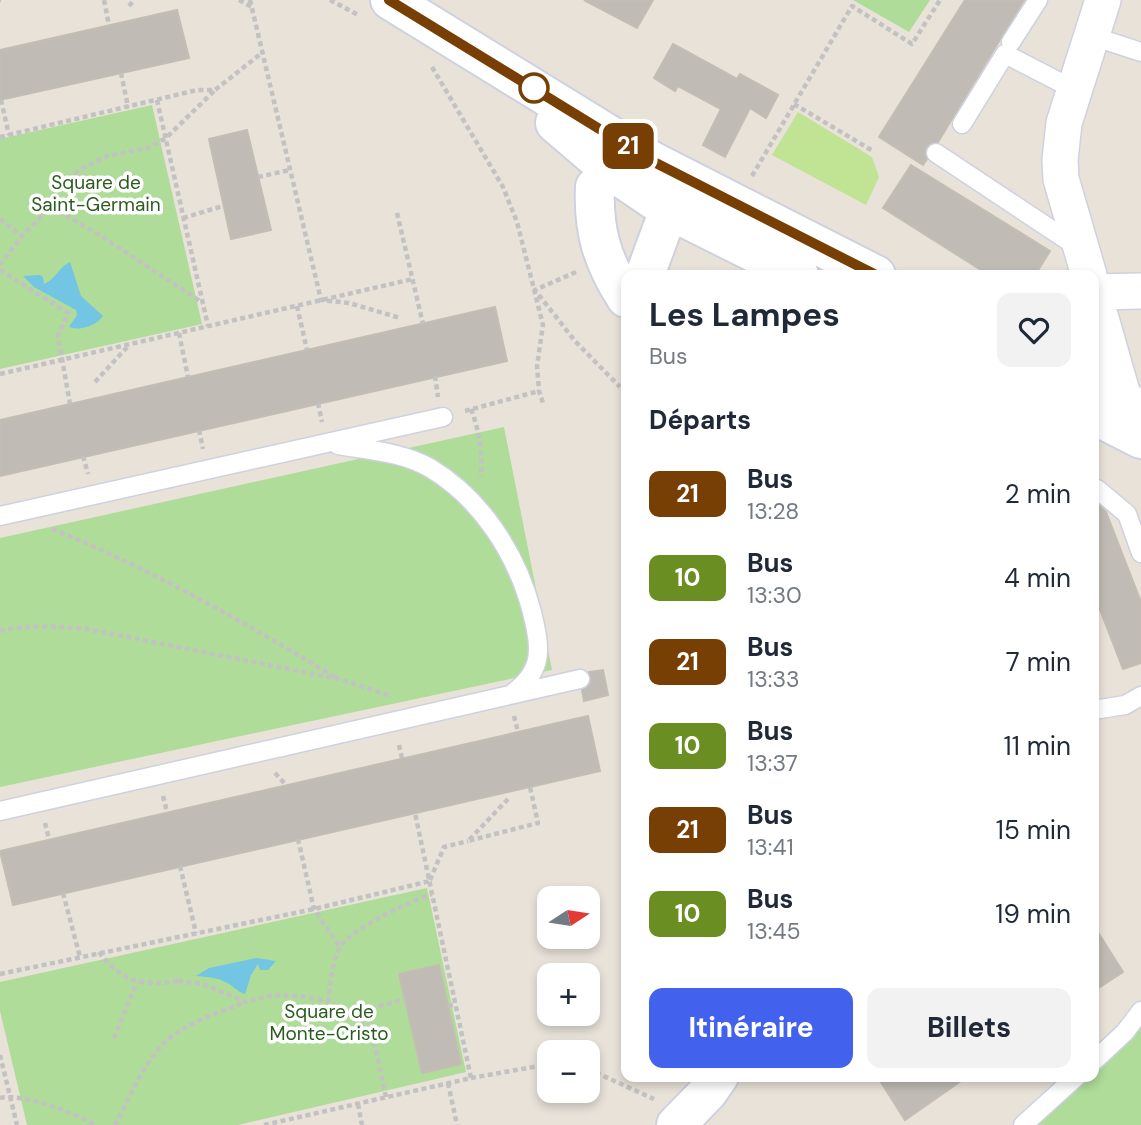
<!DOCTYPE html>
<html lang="fr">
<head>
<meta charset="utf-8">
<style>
  body { margin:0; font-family:"DM Sans",sans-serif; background:#f2f2f3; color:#1f2937; height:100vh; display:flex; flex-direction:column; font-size:26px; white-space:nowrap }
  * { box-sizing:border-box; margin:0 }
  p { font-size:23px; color:#747a83 }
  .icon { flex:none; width:38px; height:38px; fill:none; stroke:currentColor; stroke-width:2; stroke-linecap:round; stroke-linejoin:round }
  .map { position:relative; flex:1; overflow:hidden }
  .sheet { position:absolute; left:621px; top:270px; width:478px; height:812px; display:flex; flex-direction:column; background:#fff; border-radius:14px; box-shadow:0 4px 10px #0003 }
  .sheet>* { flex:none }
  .badge { padding:0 14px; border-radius:10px; font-size:24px; line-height:46px }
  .needle { width:46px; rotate:78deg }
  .fabs { position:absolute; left:537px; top:886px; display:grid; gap:14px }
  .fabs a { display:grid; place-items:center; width:63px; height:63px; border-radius:14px; background:#fff; box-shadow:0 4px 10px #0003; font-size:35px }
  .map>.badge { position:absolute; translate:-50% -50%; box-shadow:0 0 0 4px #fff }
  h2 { padding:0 28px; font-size:26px; line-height:63px }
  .round { display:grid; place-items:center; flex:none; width:74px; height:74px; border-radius:14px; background:#f2f2f3 }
  .head { display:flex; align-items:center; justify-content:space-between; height:119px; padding:0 28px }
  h1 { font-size:33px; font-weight:700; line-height:52px }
  .action { display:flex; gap:14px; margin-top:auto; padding:14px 28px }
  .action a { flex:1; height:80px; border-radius:14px; background:#4261ec; color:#fff; font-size:28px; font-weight:700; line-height:80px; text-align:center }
  .action a+a { background:#f2f2f3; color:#1f2937 }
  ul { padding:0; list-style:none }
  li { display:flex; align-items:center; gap:21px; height:84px; padding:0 28px }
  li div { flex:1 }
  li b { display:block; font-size:26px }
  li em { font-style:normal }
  li .badge { min-width:77px; font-weight:700; text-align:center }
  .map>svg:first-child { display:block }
  .green { fill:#afdc98 }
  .pitch { fill:#c1e394 }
  .water { fill:#72c6e4 }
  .building { fill:#c0bbb5; stroke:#c3bdb3; stroke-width:2 }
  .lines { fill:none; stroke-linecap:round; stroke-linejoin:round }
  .service-casing { stroke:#ced1df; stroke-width:21 }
  .minor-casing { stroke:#ced1df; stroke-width:38 }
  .tertiary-casing { stroke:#ced1df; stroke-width:42 }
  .secondary-casing { stroke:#ced1df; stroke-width:42 }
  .path { stroke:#c2c2c2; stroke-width:4.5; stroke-dasharray:5 3.5; stroke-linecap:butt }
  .service { stroke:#fff; stroke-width:18 }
  .minor { stroke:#fff; stroke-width:35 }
  .tertiary { stroke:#fff; stroke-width:38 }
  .secondary { stroke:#fff; stroke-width:38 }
  .line-casing { stroke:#fff; stroke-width:16 }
  .line { stroke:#783f04; stroke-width:10 }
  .stop-dot { fill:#fff; stroke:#783f04; stroke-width:3.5 }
  .labels { text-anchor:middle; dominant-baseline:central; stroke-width:7; stroke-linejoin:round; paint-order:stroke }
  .park-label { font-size:19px; fill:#2a5c1e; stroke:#fff }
</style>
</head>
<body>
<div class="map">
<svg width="1141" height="1125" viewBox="0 0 1141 1125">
  <rect width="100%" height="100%" fill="#e8e2d9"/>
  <path class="green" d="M 853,0 L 930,0 L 909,32 Z
    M 152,105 L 202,324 L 0,369 L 0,139 Z
    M 504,427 L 552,670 L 0,787 L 0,538 Z
    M 427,888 L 466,1072 L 238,1125 L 27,1125 L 0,1011 L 0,982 Z
    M 1141,1011 L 1141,1125 L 1023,1125 L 1077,1076 L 1094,1076 L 1094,1061 Z"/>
  <path class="pitch" d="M 798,112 L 872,157 L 879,177 L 866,205 L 772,155 Z"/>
  <path class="water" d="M 70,262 L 81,296 L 103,316 C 96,326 80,331 69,327 L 77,315 L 76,310 L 34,287 L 23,276 L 40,275 L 43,277 L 44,284 C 56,279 59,267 70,262 Z
    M 256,958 L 276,961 L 268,970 L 260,970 L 258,964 L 251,975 L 245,994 C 237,992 233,985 225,982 C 216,977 206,977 196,976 L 209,968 Z"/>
  <path class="building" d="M 584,0 L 653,0 L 637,28 Z
    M 965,0 L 1024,0 L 938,142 L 932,143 L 926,147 L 925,153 L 927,159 L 923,165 L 879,137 Z
    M 177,10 L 189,58 L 0,100 L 0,50 Z
    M 673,44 L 737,79 L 740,74 L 778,95 L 766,118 L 750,108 L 725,157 L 703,145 L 721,109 L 678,86 L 675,91 L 654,78 Z
    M 247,130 L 271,230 L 231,239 L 209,139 Z
    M 911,165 L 1050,251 L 1035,275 L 989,275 L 883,208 Z
    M 495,307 L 507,361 L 0,476 L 0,420 Z
    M 1094,501 L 1106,512 L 1141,602 L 1141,663 L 1123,669 L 1094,594 Z
    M 603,670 L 608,695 L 584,701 L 582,690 L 591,683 L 589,672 Z
    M 588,716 L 600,771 L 13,905 L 0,851 Z
    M 1094,926 L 1123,972 L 1094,991 Z
    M 439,965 L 461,1064 L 422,1073 L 399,974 Z
    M 877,1076 L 968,1076 L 905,1120 Z"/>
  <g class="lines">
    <defs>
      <path id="service" d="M 1092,36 L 1141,52
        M 1011,42 L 1038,0
        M 962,124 L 1005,54 L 1075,90
        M 936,153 L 1079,248
        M 338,445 C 368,450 403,452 430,468 C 482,499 517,555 532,612 C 540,646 545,669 514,692
        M 1097,489 L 1127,514 L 1141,553
        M 0,516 L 443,417
        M 1094,710 L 1125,705 L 1141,696
        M 0,811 L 580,679
        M 1094,1061 L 1125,1032 L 1141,1011
        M 1023,1125 L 1077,1076"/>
      <path id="minor" d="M 1089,275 L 1061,179 L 1060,160 L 1064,123 L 1103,0
        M 1094,292 L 1141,291
        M 1094,294 L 1124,399 L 1125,422"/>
      <path id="tertiary" d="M 626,298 C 602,261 593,230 595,187 L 611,171 L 650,160 L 669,210 L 645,275
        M 676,1125 L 708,1092 L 719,1076"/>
      <path id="secondary" d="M 390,0 L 650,160 L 876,275
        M 555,123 L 611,171 L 669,210 L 799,275
        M 1094,387 L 1141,409
        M 1094,415 L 1141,439"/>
    </defs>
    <use href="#service" class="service-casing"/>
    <use href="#minor" class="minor-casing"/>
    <use href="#tertiary" class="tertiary-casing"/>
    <use href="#secondary" class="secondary-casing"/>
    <path class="path" d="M 0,0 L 1,0
      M 104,0 L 109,25
      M 239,0 L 252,7
      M 250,0 L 321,300 L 349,303 L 400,318
      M 330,0 L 360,16
      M 129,6 L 134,0
      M 432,67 L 503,187 L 517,222 L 543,325 L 537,366 L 539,391 L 543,403
      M 121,73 L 128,107
      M 1,100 L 9,135
      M 157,100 L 208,326
      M 794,104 L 873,151
      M 0,137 L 197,90 L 215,90 L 263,52
      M 752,176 L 852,6 L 912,44 L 940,0
      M 258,177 L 290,170
      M 51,207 L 101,236 L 203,303
      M 397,213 L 423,324
      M 183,218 L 223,206
      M 0,219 L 22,236
      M 0,265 L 22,236 L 51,207 L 62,184 L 81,169 L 107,156 L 148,148 L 166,138 L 215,90
      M 0,270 L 68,313 L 58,336 L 70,404
      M 576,272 L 535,290 L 575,341 L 620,387
      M 297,306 L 307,350
      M 179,333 L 188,377
      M 0,374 L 413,279
      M 435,376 L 438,397
      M 95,382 L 129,345
      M 318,403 L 322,422
      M 471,409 C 479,430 483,454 481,477
      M 465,411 L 539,391
      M 199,430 L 203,449
      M 83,456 L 88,474
      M 52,529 C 152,569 243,622 335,677
      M 0,631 C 28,624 59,627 87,629 L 339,679 L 391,696
      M 514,716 L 518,732
      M 399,745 L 402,758
      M 275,773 L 286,785
      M 163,796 L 167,812
      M 508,799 L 468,841 L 538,823 L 530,787
      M 45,823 L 49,839
      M 298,839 L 314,909 L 340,947
      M 180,866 L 196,933
      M 430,880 L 444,847 L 468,841
      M 63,893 L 80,957
      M 99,952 C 121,982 144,987 178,981
      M 0,974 L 314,909 L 430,881
      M 178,981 L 203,984 L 246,1002 L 272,995 L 299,996 L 328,1001
      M 448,1006 L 456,1004
      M 371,1031 L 328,1001 C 331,984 331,961 341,946 C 353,928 410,901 432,894
      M 114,1038 L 137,982
      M 0,1055 L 17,1125
      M 588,1069 L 654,1099
      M 471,1078 L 550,1064
      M 448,1083 L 457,1125
      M 386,1097 L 367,1009 L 405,999
      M 0,1098 C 25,1093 74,1113 96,1125
      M 358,1104 L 362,1125
      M 115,1125 C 129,1099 142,1066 163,1044 C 183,1024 220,1012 246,1002
      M 264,1125 L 471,1078 L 415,813"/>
    <use href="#service" class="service"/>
    <use href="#minor" class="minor"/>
    <use href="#tertiary" class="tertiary"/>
    <use href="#secondary" class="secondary"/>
  </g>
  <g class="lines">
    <defs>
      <path id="line" d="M 389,0 L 650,160 L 876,275"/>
    </defs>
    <use href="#line" class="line-casing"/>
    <use href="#line" class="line"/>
  </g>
  <circle class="stop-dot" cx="534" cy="88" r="14"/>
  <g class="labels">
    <g class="park-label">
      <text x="96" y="182">Square de<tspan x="96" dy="22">Saint-Germain</tspan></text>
      <text x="329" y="1011">Square de<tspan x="329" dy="22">Monte-Cristo</tspan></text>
    </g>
  </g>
</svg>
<div class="fabs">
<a><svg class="needle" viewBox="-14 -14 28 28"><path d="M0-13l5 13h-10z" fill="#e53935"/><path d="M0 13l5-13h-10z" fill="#747a83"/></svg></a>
<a>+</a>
<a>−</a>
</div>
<b class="badge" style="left:628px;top:146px;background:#783f04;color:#fff">21</b>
<section class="sheet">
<div class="head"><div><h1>Les Lampes</h1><p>Bus</p></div><a class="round"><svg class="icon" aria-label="heart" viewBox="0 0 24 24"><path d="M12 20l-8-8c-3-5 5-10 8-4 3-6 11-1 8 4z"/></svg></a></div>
<h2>Départs</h2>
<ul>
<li><span class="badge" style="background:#783f04;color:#fff">21</span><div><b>Bus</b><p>13:28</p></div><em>2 min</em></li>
<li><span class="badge" style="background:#6b8e23;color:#fff">10</span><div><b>Bus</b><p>13:30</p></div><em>4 min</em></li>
<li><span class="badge" style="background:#783f04;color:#fff">21</span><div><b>Bus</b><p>13:33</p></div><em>7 min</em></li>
<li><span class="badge" style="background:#6b8e23;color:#fff">10</span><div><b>Bus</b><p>13:37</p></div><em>11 min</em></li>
<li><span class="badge" style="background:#783f04;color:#fff">21</span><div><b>Bus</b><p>13:41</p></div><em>15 min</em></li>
<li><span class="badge" style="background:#6b8e23;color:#fff">10</span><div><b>Bus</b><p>13:45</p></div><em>19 min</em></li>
</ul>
<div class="action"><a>Itinéraire</a><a>Billets</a></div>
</section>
</div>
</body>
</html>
